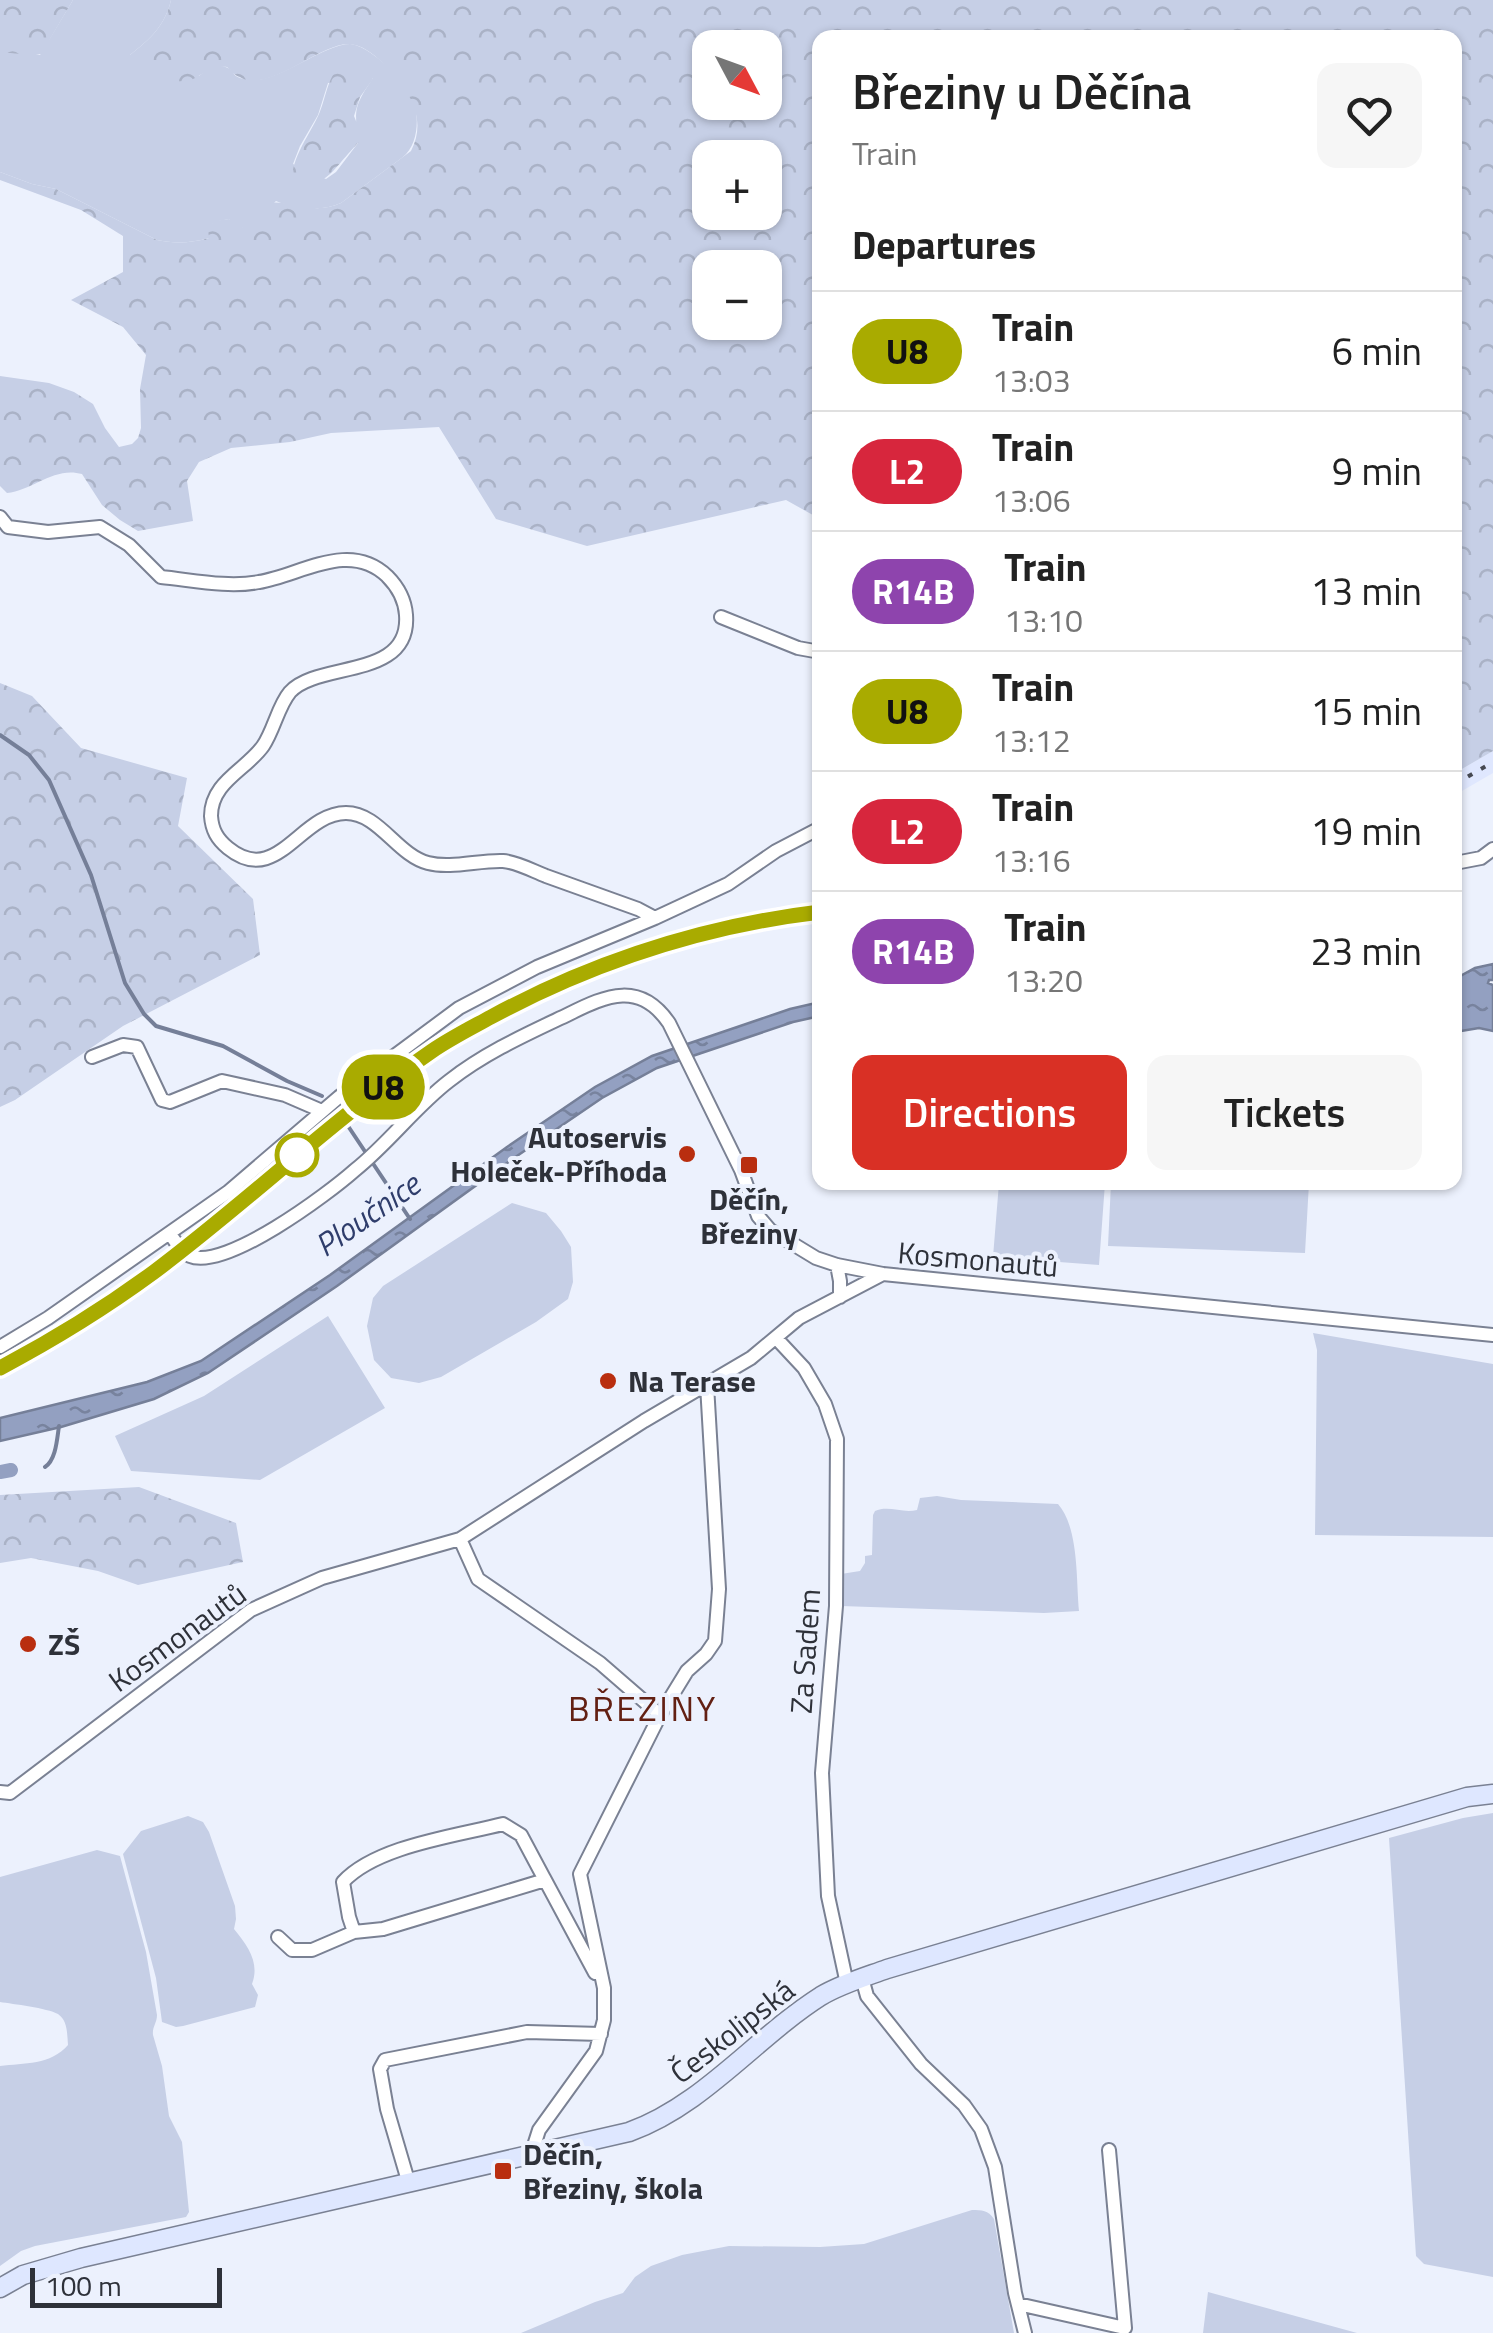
<!DOCTYPE html>
<html lang="en">
<head>
<meta charset="utf-8">
<style>
  body { margin:0; font-family:"Titillium Web",sans-serif; background:#f6f6f6; color:#222; height:100vh; display:flex; flex-direction:column; font-size:38px; white-space:nowrap }
  * { box-sizing:border-box; margin:0 }
  p { font-size:32px; color:#767676 }
  .icon { flex:none; width:55px; height:55px; fill:none; stroke:currentColor; stroke-width:2; stroke-linecap:round; stroke-linejoin:round }
  .map { position:relative; flex:1; overflow:hidden }
  .drawer { position:absolute; left:812px; top:30px; width:650px; height:1160px; display:flex; flex-direction:column; background:#fff; border-radius:20px; box-shadow:0 2px 8px #0004 }
  .drawer>* { flex:none }
  .badge { padding:0 20px; border-radius:32px; font-size:35px; line-height:65px }
  .needle { width:65px; rotate:131deg }
  .tools { position:absolute; left:692px; top:30px; display:grid; gap:20px }
  .tools a { display:grid; place-items:center; width:90px; height:90px; border-radius:20px; background:#fff; box-shadow:0 2px 8px #0004; font-size:50px }
  .scale { position:absolute; left:30px; bottom:25px; width:192px; box-sizing:border-box; padding-left:10px; border:5px solid #2e3139; border-top:0; font-size:28px; line-height:35px; white-space:nowrap; color:#2e3139; -webkit-text-stroke:8px #ecf1fd; paint-order:stroke }
  .map>.badge { position:absolute; translate:-50% -50%; box-shadow:0 0 0 5px #fff }
  h2 { padding:0 40px; font-size:38px; line-height:90px }
  .round { display:grid; place-items:center; flex:none; width:105px; height:105px; border-radius:20px; background:#f6f6f6 }
  .headline { display:flex; align-items:center; justify-content:space-between; height:170px; padding:0 40px }
  h1 { font-size:48px; font-weight:600; line-height:75px }
  .button { display:flex; gap:20px; margin-top:auto; padding:20px 40px }
  .button a { flex:1; height:115px; border-radius:20px; background:#d93025; color:#fff; font-size:40px; font-weight:600; line-height:115px; text-align:center }
  .button a+a { background:#f6f6f6; color:#222 }
  ul { padding:0; list-style:none }
  li { display:flex; align-items:center; gap:30px; height:120px; padding:0 40px; border-top:2px solid #e0e0e0 }
  li div { flex:1 }
  li b { display:block; font-size:38px }
  li em { font-style:normal }
  li .badge { min-width:110px; font-weight:700; text-align:center }
  .map>svg:first-child { display:block }
  .built { fill:#dfe7fe }
  .green { fill:#c6cfe6; fill-rule:evenodd }
  .forest { fill:url(#forest-crowns); fill-rule:evenodd }
  .water { fill:url(#water-ripples); stroke:#757f98; stroke-width:2.5 }
  .lines { fill:none; stroke-linecap:round; stroke-linejoin:round }
  .stream { stroke:#757f98; stroke-width:4 }
  .canal { stroke:#93a0c1; stroke-width:14 }
  .street-casing { stroke:#7a8193; stroke-width:16 }
  .secondary-casing { stroke:#7a8193; stroke-width:21 }
  .street { stroke:#fff; stroke-width:12 }
  .secondary { stroke:#dee7ff; stroke-width:18 }
  .rail { stroke:#464952; stroke-width:4; stroke-dasharray:5 10; stroke-linecap:butt }
  .line-casing { stroke:#fff; stroke-width:22 }
  .line { stroke:#a9ab00; stroke-width:15 }
  .poi-dot { fill:#b92e0f; stroke:#ecf1fd; stroke-width:4 }
  .stop-dot { fill:#fff; stroke:#a9ab00; stroke-width:5 }
  .labels { text-anchor:middle; dominant-baseline:central; stroke-width:8; stroke-linejoin:round; paint-order:stroke }
  .poi-label { font-size:30px; font-weight:bold; fill:#2e3139; stroke:#ecf1fd; text-anchor:start }
  .street-label { font-size:30px; fill:#2e3139; stroke:#ecf1fd }
  .water-label { font-size:32px; font-style:italic; fill:#2f3d6b; stroke:#ecf1fd }
  .quarter-label { font-size:35px; letter-spacing:2.5px; fill:#632013; stroke:#ecf1fd }
</style>
</head>
<body>
<div class="map">
<svg width="1493" height="2333" viewBox="0 0 1493 2333">
  <defs>
    <pattern id="forest-crowns" width="20" height="18" patternUnits="userSpaceOnUse" patternTransform="scale(2.5)"><rect width="20" height="18" fill="#c6cfe6"/><path d="M2 6a3 3 0 1 1 6 0M12 15a3 3 0 1 1 6 0" fill="none" stroke="#aab2c6"/></pattern>
    <pattern id="water-ripples" width="26" height="14" patternUnits="userSpaceOnUse" patternTransform="scale(2.5)"><rect width="26" height="14" fill="#93a0c1"/><path d="M2 4q2-2 4 0t4 0M15 11q2-2 4 0t4 0" fill="none" stroke="#78839e"/></pattern>
  </defs>
  <rect width="100%" height="100%" fill="#ecf1fd"/>
  <path class="built" d="M 1493,751 L 1493,773 L 1455,795 L 1455,773 Z
    M 820,902 L 820,921 L 780,926 L 658,955 L 584,982 L 522,1011 L 451,1050 L 370,1108 L 158,1281 L 79,1334 L 0,1379 L 0,1357 L 69,1318 L 147,1266 L 358,1093 L 442,1033 L 514,994 L 577,964 L 653,937 L 777,907 Z"/>
  <path class="green" d="M 73,0 L 171,0 C 165,26 150,39 130,55 L 199,76 C 206,70 218,63 228,68 C 237,72 230,74 240,78 C 246,80 257,80 263,79 C 287,74 328,44 350,44 C 368,45 401,77 410,92 C 420,111 420,143 403,157 L 341,203 C 321,212 296,209 276,201 L 251,224 L 238,230 L 229,219 L 214,222 L 209,229 L 209,238 C 191,243 175,244 157,240 L 56,189 L 32,184 L 0,172 L 0,52 L 28,52 L 40,55 ZM 373,78 C 353,108 355,109 358,143 L 336,172 L 326,179 L 293,164 L 300,146 L 318,115 L 328,83 Z
    M 999,1183 L 1105,1183 L 1099,1265 L 993,1257 Z
    M 1111,1183 L 1309,1183 L 1305,1253 L 1108,1246 Z
    M 512,1203 L 546,1213 L 561,1231 L 571,1247 L 573,1282 L 568,1299 L 536,1322 L 441,1377 L 419,1383 L 391,1378 L 374,1360 L 367,1326 L 373,1298 L 383,1286 Z
    M 328,1316 L 385,1408 L 260,1480 L 131,1471 L 115,1436 L 204,1396 Z
    M 1313,1333 L 1493,1364 L 1493,1537 L 1315,1535 L 1317,1350 Z
    M 937,1496 L 961,1500 L 1058,1504 C 1079,1528 1076,1579 1079,1611 L 1044,1613 L 841,1606 L 841,1574 L 860,1571 L 865,1563 L 865,1556 L 872,1555 L 873,1515 L 875,1511 C 889,1505 903,1514 917,1510 L 920,1498 Z
    M 1493,1813 L 1493,2277 L 1424,2264 L 1416,2256 L 1389,1838 L 1463,1818 Z
    M 188,1816 L 203,1822 L 209,1832 L 235,1906 L 236,1919 L 234,1929 C 248,1946 260,1963 252,1984 L 258,1995 L 255,2007 L 183,2026 L 176,2027 L 162,2022 L 156,1978 L 123,1854 L 141,1831 Z
    M 97,1850 L 120,1856 L 146,1952 L 157,2015 C 157,2023 152,2027 153,2035 L 162,2066 L 169,2116 L 182,2142 L 189,2212 L 186,2217 L 35,2246 L 21,2251 L 0,2266 L 0,2066 C 24,2063 51,2065 68,2045 C 67,2034 68,2021 58,2014 C 47,2008 13,2004 0,2002 L 0,1877 Z
    M 972,2210 C 982,2210 988,2210 994,2219 L 1014,2333 L 521,2333 L 595,2302 L 623,2293 L 635,2277 L 651,2266 L 682,2255 L 729,2246 L 820,2247 L 864,2244 Z
    M 1208,2292 L 1357,2333 L 1203,2333 Z"/>
  <path class="forest" d="M 0,0 L 73,0 L 50,39 L 46,53 C 38,56 10,53 0,52 Z
    M 171,0 L 1493,0 L 1493,751 L 1455,773 L 1455,38 L 820,38 L 820,519 L 786,500 L 587,546 L 496,519 L 439,427 L 331,433 L 290,442 L 231,448 L 199,462 L 187,481 L 193,521 L 138,531 L 120,520 L 102,505 L 82,474 C 55,466 33,490 7,493 L 0,486 L 0,376 L 49,383 L 74,392 L 93,404 L 105,428 L 119,447 L 132,444 L 138,438 L 141,428 L 140,389 L 146,355 L 123,327 L 71,300 L 123,272 L 123,236 L 81,210 L 0,180 L 0,172 L 32,184 L 56,189 L 157,240 C 175,244 191,243 209,238 L 208,229 L 214,221 L 229,219 L 236,223 L 238,229 C 252,225 259,213 268,203 C 294,200 311,216 341,203 L 411,151 C 429,116 406,86 382,62 C 373,54 361,44 348,44 C 317,45 269,94 239,77 C 234,75 231,70 227,67 C 214,66 208,71 197,77 C 178,88 146,75 130,63 L 130,55 C 150,39 165,26 171,0 ZM 710,48 L 765,48 L 765,102 L 710,102 ZM 710,158 L 765,158 L 765,212 L 710,212 ZM 710,268 L 765,268 L 765,322 L 710,322 Z
    M 343,62 C 359,63 366,64 373,79 L 360,97 L 354,116 L 356,121 L 364,127 L 365,134 C 360,141 354,147 348,154 C 333,171 317,196 292,176 C 295,152 309,136 319,114 C 327,95 327,77 343,62 Z
    M 0,683 L 32,696 L 81,748 L 187,778 L 178,826 L 253,899 L 260,955 L 123,1026 L 15,1100 L 0,1107 Z
    M 139,1487 L 236,1523 L 243,1562 L 138,1585 L 98,1571 L 31,1558 L 0,1563 L 0,1495 Z"/>
  <path class="water" d="M 1493,964 L 1493,980 L 1489,980 L 1488,983 L 1493,985 L 1493,1031 L 1479,1028 L 1455,1032 L 1455,979 L 1475,968 Z
    M 820,1002 L 820,1016 L 793,1022 L 657,1068 L 602,1098 L 514,1158 L 337,1286 L 208,1373 L 154,1399 L 61,1427 L 0,1441 L 0,1418 L 147,1382 L 201,1361 L 330,1275 L 507,1147 L 595,1087 L 652,1056 L 790,1009 Z"/>
  <g class="lines">
    <path class="stream" d="M 0,735 L 29,755 L 49,780 L 91,875 L 125,983 L 144,1014 L 156,1026 L 223,1046 L 287,1081 L 322,1096
      M 346,1123 L 410,1219
      M 45,1467 C 56,1460 57,1439 59,1426"/>
    <path class="canal" d="M 0,1472 L 11,1470"/>
    <defs>
      <path id="street" d="M 0,517 L 8,527 L 48,532 L 100,527 L 129,545 L 161,577 C 192,580 228,588 259,582 C 301,575 349,540 387,576 C 397,586 405,600 406,615 C 411,680 318,661 290,692 C 278,706 274,730 263,746 C 246,770 211,782 211,816 C 212,830 217,839 228,848 C 277,888 300,813 346,813 C 379,813 397,855 428,863 C 451,869 479,860 503,861 C 517,862 533,871 546,876 C 577,887 608,898 638,909 L 655,918
        M 721,617 L 798,648 L 820,652
        M 1455,863 L 1481,858 L 1493,849
        M 92,1057 L 123,1045 L 137,1047 L 162,1100 L 170,1102 L 222,1081 L 285,1095 L 322,1111
        M 170,1234 C 176,1242 181,1252 190,1256 C 225,1271 328,1194 355,1170 C 389,1143 415,1107 449,1081 C 486,1052 527,1034 569,1014 C 607,995 640,981 669,1023 L 741,1170 L 758,1216 L 770,1230 L 816,1258 L 837,1265 L 883,1274 L 1493,1335
        M 837,1265 L 840,1281 L 840,1297
        M 776,1338 L 804,1368 L 825,1404 L 837,1439 L 836,1606 L 822,1773 L 828,1896 L 847,1984
        M 0,1347 L 48,1318 L 228,1192 L 339,1097 L 459,1008 L 537,967 L 655,918 L 728,884 L 776,851 L 820,828
        M 460,1539 L 478,1579 L 600,1663 L 660,1715
        M 0,1792 L 10,1793 L 251,1610 L 322,1578 L 460,1539 L 644,1421 L 751,1358 L 799,1318 L 883,1274
        M 503,1824 L 521,1835 L 545,1880 L 383,1929 L 354,1932 L 349,1917 L 343,1882 C 376,1846 456,1836 503,1824 Z
        M 544,1878 L 595,1973
        M 278,1937 L 292,1950 L 312,1950 L 354,1932
        M 862,1978 L 867,1996 L 921,2064 L 964,2105 L 981,2129 L 995,2167 L 1015,2293 L 1025,2333
        M 531,2155 L 539,2130 L 596,2051 L 604,2020 L 604,1988 L 580,1874 L 660,1715 L 687,1671 L 706,1654 L 715,1641 L 719,1589 L 707,1385
        M 409,2184 L 387,2109 L 380,2069 L 385,2060 L 527,2032 L 601,2034
        M 1018,2304 L 1125,2328 L 1109,2150"/>
      <path id="secondary" d="M 0,2288 L 23,2275 L 81,2258 L 629,2132 C 704,2105 755,2038 821,1996 C 841,1984 865,1977 887,1969 L 1467,1797 L 1493,1794"/>
    </defs>
    <use href="#street" class="street-casing"/>
    <use href="#secondary" class="secondary-casing"/>
    <use href="#street" class="street"/>
    <use href="#secondary" class="secondary"/>
    <path class="rail" d="M 1455,784 L 1493,762
      M 0,1368 C 53,1340 105,1308 154,1272 C 249,1201 334,1118 432,1051 C 450,1038 471,1028 491,1017 C 594,962 704,925 820,912"/>
  </g>
  <g class="lines">
    <defs>
      <path id="line" d="M 0,1368 C 53,1340 105,1308 154,1272 C 249,1201 334,1118 432,1051 C 451,1038 471,1028 491,1017 C 595,961 703,926 820,912"/>
    </defs>
    <use href="#line" class="line-casing"/>
    <use href="#line" class="line"/>
  </g>
  <g class="poi-dot">
    <circle cx="687" cy="1154" r="10"/>
    <rect x="739" y="1155" width="20" height="20" rx="5"/>
    <circle cx="608" cy="1381" r="10"/>
    <circle cx="28" cy="1644" r="10"/>
    <rect x="493" y="2161" width="20" height="20" rx="5"/>
  </g>
  <circle class="stop-dot" cx="297" cy="1155" r="20"/>
  <g class="labels">
    <g class="poi-label">
      <text x="667" y="1137" text-anchor="end">Autoservis<tspan x="667" dy="34">Holeček-Příhoda</tspan></text>
      <text x="749" y="1199" text-anchor="middle">Děčín,<tspan x="749" dy="34">Březiny</tspan></text>
      <text x="628" y="1381">Na Terase</text>
      <text x="48" y="1644">ZŠ</text>
      <text x="523" y="2154">Děčín,<tspan x="523" dy="34">Březiny, škola</tspan></text>
    </g>
    <g class="street-label">
      <text transform="translate(978 1259) rotate(5)">Kosmonautů</text>
      <text transform="translate(177 1637) rotate(-36)">Kosmonautů</text>
      <text transform="translate(805 1651) rotate(-86)">Za Sadem</text>
      <text transform="translate(732 2031) rotate(-38)">Českolipská</text>
    </g>
    <g class="water-label">
      <text transform="translate(367 1214) rotate(-35)">Ploučnice</text>
    </g>
    <g class="quarter-label">
      <text x="643" y="1708">BŘEZINY</text>
    </g>
  </g>
</svg>
<div class="tools">
<a><svg class="needle" viewBox="-14 -14 28 28"><path d="M0-13l5 13h-10z" fill="#e53935"/><path d="M0 13l5-13h-10z" fill="#767676"/></svg></a>
<a>+</a>
<a>−</a>
</div>
<div class="scale">100 m</div>
<b class="badge" style="left:383px;top:1087px;background:#a9ab00;color:#111">U8</b>
<section class="drawer">
<div class="headline"><div><h1>Březiny u Děčína</h1><p>Train</p></div><a class="round"><svg class="icon" aria-label="heart" viewBox="0 0 24 24"><path d="M12 20l-8-8c-3-5 5-10 8-4 3-6 11-1 8 4z"/></svg></a></div>
<h2>Departures</h2>
<ul>
<li><span class="badge" style="background:#a9ab00;color:#111">U8</span><div><b>Train</b><p>13:03</p></div><em>6 min</em></li>
<li><span class="badge" style="background:#d7263d;color:#fff">L2</span><div><b>Train</b><p>13:06</p></div><em>9 min</em></li>
<li><span class="badge" style="background:#8e44ad;color:#fff">R14B</span><div><b>Train</b><p>13:10</p></div><em>13 min</em></li>
<li><span class="badge" style="background:#a9ab00;color:#111">U8</span><div><b>Train</b><p>13:12</p></div><em>15 min</em></li>
<li><span class="badge" style="background:#d7263d;color:#fff">L2</span><div><b>Train</b><p>13:16</p></div><em>19 min</em></li>
<li><span class="badge" style="background:#8e44ad;color:#fff">R14B</span><div><b>Train</b><p>13:20</p></div><em>23 min</em></li>
</ul>
<div class="button"><a>Directions</a><a>Tickets</a></div>
</section>
</div>
</body>
</html>
